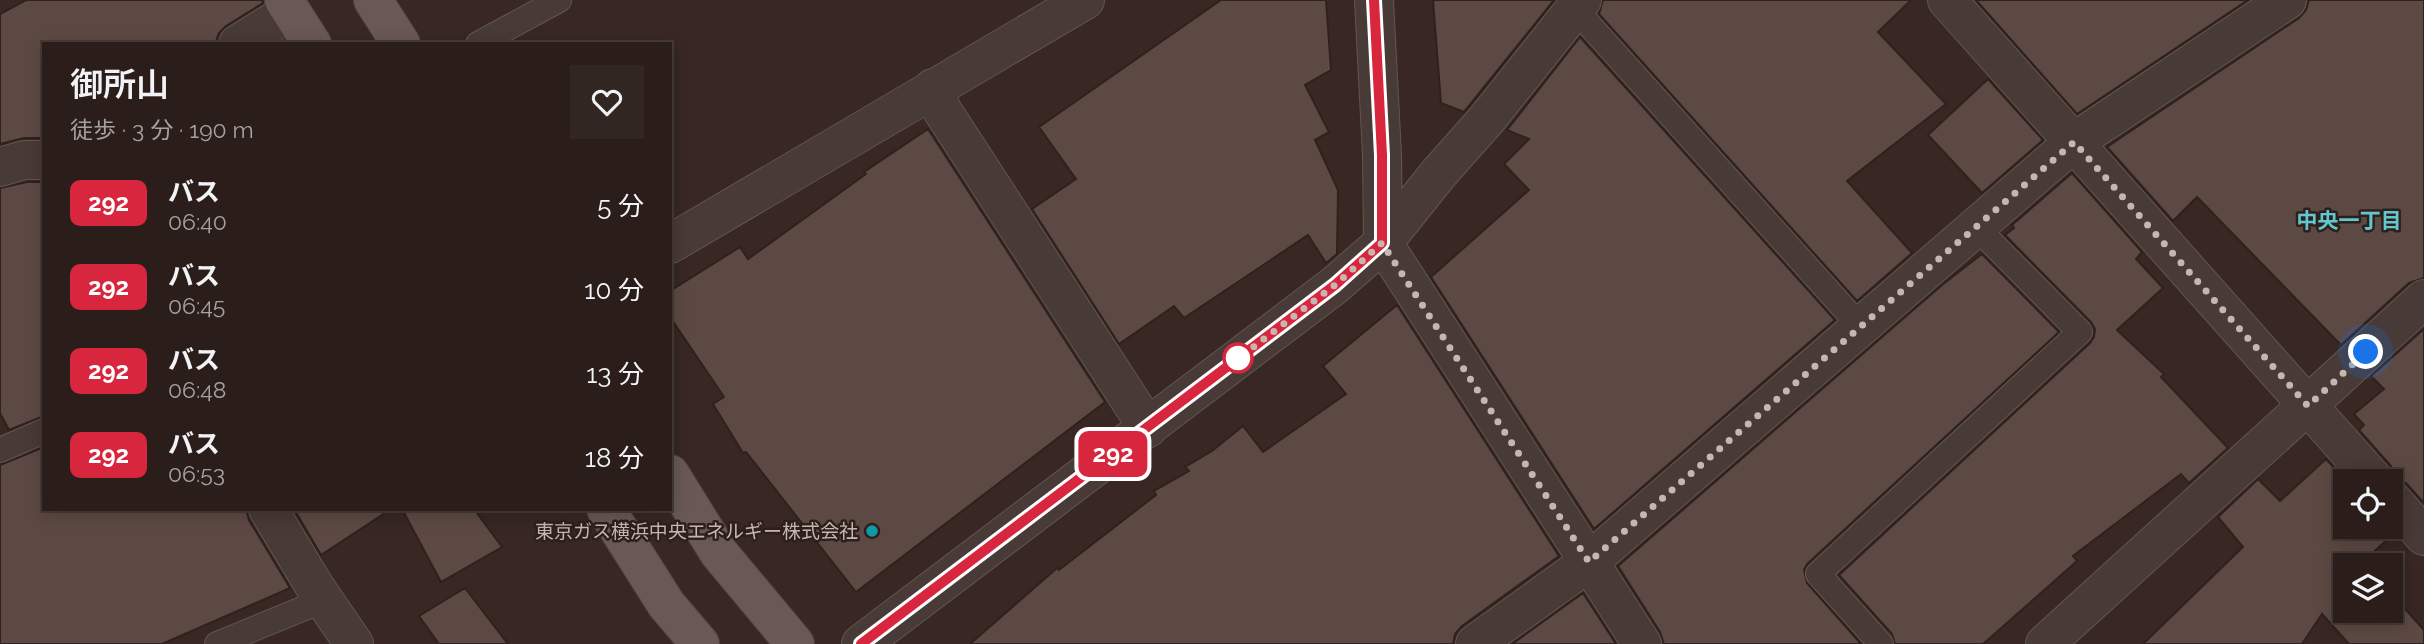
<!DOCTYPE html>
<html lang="ja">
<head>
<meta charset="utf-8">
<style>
  body { margin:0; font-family:Raleway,"Noto Sans JP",sans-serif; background:#322623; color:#f1f3f6; height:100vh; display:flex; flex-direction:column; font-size:26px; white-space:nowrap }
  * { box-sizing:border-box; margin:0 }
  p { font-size:23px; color:#a5a2a2 }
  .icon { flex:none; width:38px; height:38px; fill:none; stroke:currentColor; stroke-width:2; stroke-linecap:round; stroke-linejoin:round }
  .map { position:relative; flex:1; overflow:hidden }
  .sheet { position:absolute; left:42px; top:42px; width:630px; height:469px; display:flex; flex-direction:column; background:#2a1d1a; border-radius:0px; box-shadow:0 4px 18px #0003,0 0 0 2px #463b39 }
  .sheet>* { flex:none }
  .badge { padding:0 14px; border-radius:10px; font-size:24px; line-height:46px }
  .tools { position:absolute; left:2333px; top:469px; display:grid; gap:14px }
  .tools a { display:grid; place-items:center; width:70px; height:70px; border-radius:0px; background:#2a1d1a; box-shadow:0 4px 18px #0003,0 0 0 2px #463b39; font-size:35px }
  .you { position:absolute; width:35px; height:35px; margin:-18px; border:5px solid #fff; border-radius:50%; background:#1a73e8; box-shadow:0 0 0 10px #1a73e833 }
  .map>.badge { position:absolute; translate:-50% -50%; box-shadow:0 0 0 4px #fff }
  .round { display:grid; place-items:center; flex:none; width:74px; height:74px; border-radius:0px; background:#322623 }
  .overview { display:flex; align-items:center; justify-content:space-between; height:119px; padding:0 28px }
  h1 { font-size:33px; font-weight:600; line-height:52px }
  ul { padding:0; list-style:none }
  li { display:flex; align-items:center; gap:21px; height:84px; padding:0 28px }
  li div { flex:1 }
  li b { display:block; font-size:26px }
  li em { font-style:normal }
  li .badge { min-width:77px; font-weight:700; text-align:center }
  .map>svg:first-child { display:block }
  .building { fill:#5d4943; stroke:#2f211d; stroke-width:2 }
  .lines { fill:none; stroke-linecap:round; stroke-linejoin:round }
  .service-casing { stroke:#635550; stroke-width:26 }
  .minor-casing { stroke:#635550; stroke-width:40 }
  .primary-casing { stroke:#52433f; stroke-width:40 }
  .service { stroke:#483a36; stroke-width:24 }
  .minor { stroke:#483a36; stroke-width:38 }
  .primary { stroke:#695854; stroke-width:38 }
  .line-casing { stroke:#fff; stroke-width:16 }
  .line { stroke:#d7263d; stroke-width:10 }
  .walk { stroke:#c5b6b0; stroke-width:7; stroke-dasharray:0 12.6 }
  .stop-dot { fill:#fff; stroke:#d7263d; stroke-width:3.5 }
  .culture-dot { fill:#0f9aa8; stroke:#2d1f1b; stroke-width:2.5 }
  .labels { text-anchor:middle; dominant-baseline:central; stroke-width:5; stroke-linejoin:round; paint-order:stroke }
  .poi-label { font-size:19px; fill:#c5b6b0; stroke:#2d1f1b; text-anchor:end }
  .neighbourhood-label { font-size:21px; font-weight:bold; fill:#62c6ce; stroke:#2d1f1b }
</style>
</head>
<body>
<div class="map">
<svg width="2424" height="644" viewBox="0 0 2424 644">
  <rect width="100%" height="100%" fill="#382722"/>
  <path class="building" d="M 26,0 L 262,0 L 263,3 L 226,26 L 219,33 L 215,44 L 44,44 L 44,138 L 24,138 L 0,144 L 0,14 Z
    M 1221,0 L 1326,0 L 1331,70 L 1305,85 L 1329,132 L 1315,140 L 1338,190 L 1337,254 L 1326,263 L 1308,235 L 1184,318 L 1174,306 L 1119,344 L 1032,209 L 1076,179 L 1039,127 Z
    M 1433,0 L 1554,0 L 1464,112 L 1441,103 Z
    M 1603,0 L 1911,0 L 1878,32 L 1946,104 L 1847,181 L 1912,253 L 1857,301 L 1599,14 Z
    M 1976,0 L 2248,0 L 2077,114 Z
    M 2309,0 L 2424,0 L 2424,278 L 2409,283 L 2341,345 L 2197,197 L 2173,221 L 2107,147 L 2299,18 L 2306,10 Z
    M 1580,37 L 1835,320 L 1594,529 L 1431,277 L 1529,190 L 1504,164 L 1529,139 L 1507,130 Z
    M 1988,79 L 2043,140 L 1982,193 L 1928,135 Z
    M 928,129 L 1105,402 L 856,592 L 746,452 L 743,453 L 713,404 L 724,397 L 670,317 L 670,291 L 740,247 L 748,259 L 866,174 L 864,172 Z
    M 2072,173 L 2142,252 L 2136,259 L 2163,288 L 2117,330 L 2164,374 L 2161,377 L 2228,448 L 2189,483 L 2181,474 L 2073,556 L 2077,561 L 1983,644 L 1895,644 L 1892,634 L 1839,575 L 2090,343 L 2094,337 L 2095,329 L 2091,322 L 2005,235 L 2014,228 L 2012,225 Z
    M 27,182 L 44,182 L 44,416 L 9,430 L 0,413 L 0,188 Z
    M 1982,254 L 2059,332 L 1807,564 L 1804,570 L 1807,583 L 1861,644 L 1664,644 L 1660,632 L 1618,566 L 1942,285 Z
    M 1397,305 L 1559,556 L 1462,626 L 1455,634 L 1453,644 L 970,644 L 1057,568 L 1059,570 L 1156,495 L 1154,491 L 1189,471 L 1185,467 L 1212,451 L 1243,426 L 1263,452 L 1346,394 L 1323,366 Z
    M 2424,329 L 2424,503 L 2406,483 L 2396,477 L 2391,466 L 2359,430 L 2364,425 L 2354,414 L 2384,389 L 2371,376 Z
    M 44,447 L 44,509 L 246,509 L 249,520 L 290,588 L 162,644 L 0,644 L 0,465 Z
    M 2326,459 L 2346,481 L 2345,527 L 2386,527 L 2393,534 L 2363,562 L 2366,565 L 2345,565 L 2345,611 L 2390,611 L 2390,592 L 2424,630 L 2424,644 L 2349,644 L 2322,614 L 2302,644 L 2143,644 L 2243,547 L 2218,517 L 2258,479 L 2280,501 Z
    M 294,509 L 391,509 L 321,555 Z
    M 402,509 L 474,509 L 502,547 L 441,582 Z
    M 465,588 L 508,644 L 439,644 L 419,616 Z
    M 1583,593 L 1616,644 L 1512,644 Z"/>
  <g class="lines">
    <defs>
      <path id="service" d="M 1575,9 L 1860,326
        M 478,44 L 559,0
        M 0,450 L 44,431
        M 217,644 L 324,600
        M 1881,644 L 1818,574 L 2080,332 L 1976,227"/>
      <path id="minor" d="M 1582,0 L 1487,119 L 1439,173 L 1383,243 L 1642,644
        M 1947,0 L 2375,481
        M 238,44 L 291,11
        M 933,88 L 942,110 L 1148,428
        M 0,167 L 24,160 L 44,160
        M 670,244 L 1085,0
        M 2390,498 L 2424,536
        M 268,509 L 315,587 L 354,644
        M 861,644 L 1335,285 L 1383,243 L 1382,155 L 1374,0
        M 1475,644 L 1589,562 L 2074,142 L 2287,0
        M 2045,644 L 2424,299"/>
      <path id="primary" d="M 284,0 L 312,44
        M 373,0 L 401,44
        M 670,474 L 719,553 L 795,644
        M 606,509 L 666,604 L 700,644"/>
    </defs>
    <use href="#service" class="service-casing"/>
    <use href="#minor" class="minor-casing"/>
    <use href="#primary" class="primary-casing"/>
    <use href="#service" class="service"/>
    <use href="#minor" class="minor"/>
    <use href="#primary" class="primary"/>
  </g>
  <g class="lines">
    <defs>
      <path id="line" d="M 861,644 L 1335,285 L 1382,243 L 1382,155 L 1374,0"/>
    </defs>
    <use href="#line" class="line-casing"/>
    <use href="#line" class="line"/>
    <path class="walk" d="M 1238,358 L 1231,364 L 1335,285 L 1382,243 L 1589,562 L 2074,142 L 2308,406 L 2366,352"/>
  </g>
  <circle class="stop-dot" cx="1238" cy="358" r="14"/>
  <circle class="culture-dot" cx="872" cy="531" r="7"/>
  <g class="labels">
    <g class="poi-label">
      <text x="858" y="531">東京ガス横浜中央エネルギー株式会社</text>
    </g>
    <g class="neighbourhood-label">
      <text x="2349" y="220">中央一丁目</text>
    </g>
  </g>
</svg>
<div class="tools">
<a><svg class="icon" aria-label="locate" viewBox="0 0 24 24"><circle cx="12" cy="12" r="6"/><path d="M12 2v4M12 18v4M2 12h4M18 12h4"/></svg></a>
<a><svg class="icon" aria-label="layers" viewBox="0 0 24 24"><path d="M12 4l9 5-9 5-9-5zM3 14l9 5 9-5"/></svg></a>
</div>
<div class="you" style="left:2366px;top:352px"></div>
<b class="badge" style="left:1113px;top:454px;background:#d7263d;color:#fff">292</b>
<section class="sheet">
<div class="overview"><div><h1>御所山</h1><p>徒歩 · 3 分 · 190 m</p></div><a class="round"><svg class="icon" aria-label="heart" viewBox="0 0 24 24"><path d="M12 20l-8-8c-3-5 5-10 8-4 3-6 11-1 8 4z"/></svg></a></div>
<ul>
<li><span class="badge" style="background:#d7263d;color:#fff">292</span><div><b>バス</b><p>06:40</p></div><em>5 分</em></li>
<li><span class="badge" style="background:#d7263d;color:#fff">292</span><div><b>バス</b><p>06:45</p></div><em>10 分</em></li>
<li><span class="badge" style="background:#d7263d;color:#fff">292</span><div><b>バス</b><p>06:48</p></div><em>13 分</em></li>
<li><span class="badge" style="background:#d7263d;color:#fff">292</span><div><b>バス</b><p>06:53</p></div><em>18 分</em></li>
</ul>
</section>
</div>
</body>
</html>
